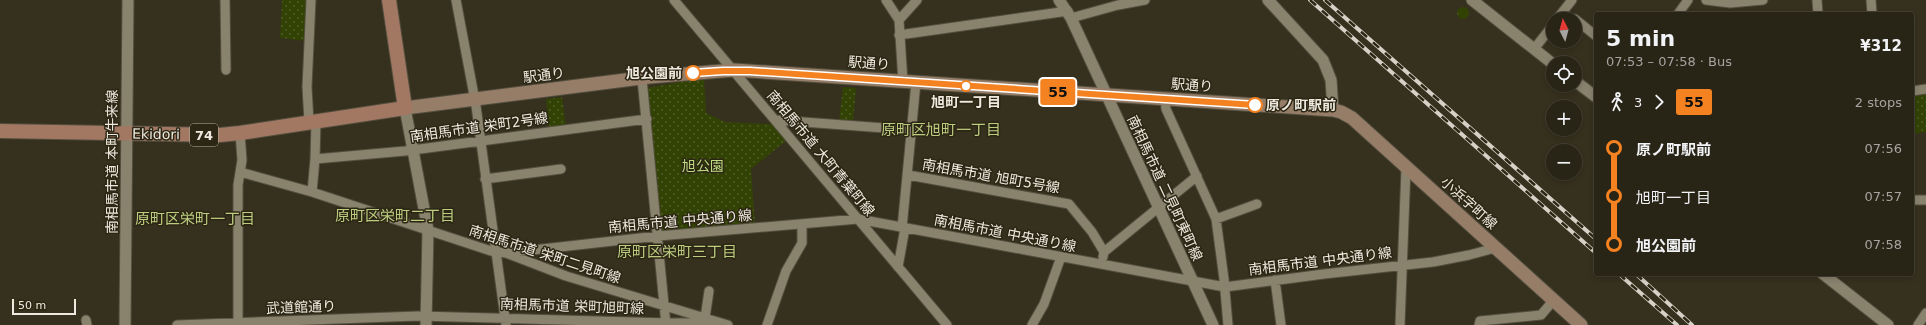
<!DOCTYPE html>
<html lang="en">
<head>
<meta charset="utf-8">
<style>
  body { margin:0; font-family:"DejaVu Sans","Noto Sans JP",sans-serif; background:#302c1f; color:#f1f3f6; height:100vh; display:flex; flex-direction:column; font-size:15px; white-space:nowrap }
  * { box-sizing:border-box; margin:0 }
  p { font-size:13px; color:#a5a4a1 }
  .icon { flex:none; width:22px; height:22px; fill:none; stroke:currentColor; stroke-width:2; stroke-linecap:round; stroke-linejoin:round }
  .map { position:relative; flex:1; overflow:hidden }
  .drawer { position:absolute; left:1594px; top:12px; width:320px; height:264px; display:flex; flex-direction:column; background:#282416; border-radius:4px; box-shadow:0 2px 6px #0003,0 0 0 1px #444135 }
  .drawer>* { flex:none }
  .badge { padding:0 8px; border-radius:3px; font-size:14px; line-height:26px }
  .needle { width:26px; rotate:354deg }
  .tools { position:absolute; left:1546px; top:12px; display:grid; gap:8px }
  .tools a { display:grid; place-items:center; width:36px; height:36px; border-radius:50%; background:#282416; box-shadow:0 2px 6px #0003,0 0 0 1px #444135; font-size:20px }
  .scale { position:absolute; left:12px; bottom:10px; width:64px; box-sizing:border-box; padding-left:4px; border:2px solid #ede9de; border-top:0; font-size:11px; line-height:14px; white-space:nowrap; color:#ede9de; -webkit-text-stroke:3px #2c2614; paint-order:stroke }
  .map>.badge { position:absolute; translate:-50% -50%; box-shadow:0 0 0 2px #fff }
  .legs { display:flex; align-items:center; gap:6px; height:44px; padding:0 12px; font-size:13px }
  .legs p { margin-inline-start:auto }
  .head { display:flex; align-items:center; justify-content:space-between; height:68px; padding:0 12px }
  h1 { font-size:22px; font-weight:700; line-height:30px }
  ul { padding:0 12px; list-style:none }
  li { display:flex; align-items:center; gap:14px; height:48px; font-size:15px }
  li i { display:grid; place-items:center; width:6px; height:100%; margin:0 5px; background:currentColor }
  li i::after { content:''; width:10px; height:10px; margin:-5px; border:3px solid; border-radius:50%; background:#282416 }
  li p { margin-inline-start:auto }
  li:first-child i { background:linear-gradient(#0000 50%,currentColor 0) }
  li:last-child i { background:linear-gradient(currentColor 50%,#0000 0) }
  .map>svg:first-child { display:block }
  .forest { fill:url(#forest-crowns) }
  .park { fill:url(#park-dots) }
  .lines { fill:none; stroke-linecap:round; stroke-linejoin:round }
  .minor-casing { stroke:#534e3e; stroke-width:11 }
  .tertiary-casing { stroke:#534e3e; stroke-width:13 }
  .secondary-casing { stroke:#534e3e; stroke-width:15 }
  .primary-casing { stroke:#534e3e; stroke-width:16 }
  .minor { stroke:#89826d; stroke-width:9 }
  .tertiary { stroke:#89826d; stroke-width:11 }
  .secondary { stroke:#967d68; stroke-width:13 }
  .primary { stroke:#a37863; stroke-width:14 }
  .rail-casing { stroke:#d6d1c6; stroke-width:4 }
  .rail { stroke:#2c2614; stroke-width:2.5; stroke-dasharray:8; stroke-linecap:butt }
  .line-1-casing { stroke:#fff; stroke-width:9 }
  .line-1 { stroke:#f58220; stroke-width:6 }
  .stop-1-dot { fill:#fff; stroke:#f58220; stroke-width:2 }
  .labels { text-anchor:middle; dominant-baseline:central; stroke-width:3; stroke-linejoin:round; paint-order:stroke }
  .shield { fill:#2c2614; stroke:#b3aea1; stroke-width:1 }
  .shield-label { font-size:13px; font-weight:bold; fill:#ede9de }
  .street-label { font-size:14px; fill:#ede9de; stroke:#2c2614 }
  .stop-label { font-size:14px; font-weight:bold; fill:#ede9de; stroke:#2c2614; text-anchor:end }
  .park-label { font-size:14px; fill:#bdda82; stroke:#2c2614 }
  .neighbourhood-label { font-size:15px; fill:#bccc80; stroke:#2c2614 }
</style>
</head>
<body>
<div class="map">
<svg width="1926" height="325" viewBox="0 0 1926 325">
  <defs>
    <pattern id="forest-crowns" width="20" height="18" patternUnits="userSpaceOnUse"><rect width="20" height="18" fill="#324204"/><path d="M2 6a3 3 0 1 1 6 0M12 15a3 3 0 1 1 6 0" fill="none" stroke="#505d28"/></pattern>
    <pattern id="park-dots" width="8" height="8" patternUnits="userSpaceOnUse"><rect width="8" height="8" fill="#324204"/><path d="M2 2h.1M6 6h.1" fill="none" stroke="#505d28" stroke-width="1.8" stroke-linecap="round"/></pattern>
  </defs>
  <rect width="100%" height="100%" fill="#36301e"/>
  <path class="forest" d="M1457 13a6 6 0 1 1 12 0a6 6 0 1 1-12 0Z"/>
  <path class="park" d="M 282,0 L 309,0 L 307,41 L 280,38 Z
    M 704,78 L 706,113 L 725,122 L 772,124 L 787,140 L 751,169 L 755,224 L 661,231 L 646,88 Z
    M 843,87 L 856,88 L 853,123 L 839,121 Z
    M 1926,93 L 1926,132 L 1912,134 L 1912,95 Z
    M 562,97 L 566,127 L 549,129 L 546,99 Z"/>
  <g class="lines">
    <defs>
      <path id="minor" d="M 225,0 L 226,70
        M 456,0 L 476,106 L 506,325
        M 674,0 L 947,325
        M 886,0 L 899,20
        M 1706,0 L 1730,3 L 1763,0
        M 1817,0 L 1818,14
        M 1871,0 L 1872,14
        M 1678,14 L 1688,0
        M 1071,18 L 1118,5 L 1145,0
        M 1557,19 L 1572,0
        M 1575,19 L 1596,36
        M 899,35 L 1068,11
        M 1534,49 L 1553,25
        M 642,79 L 666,325
        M 903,82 L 899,20 L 917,0
        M 1912,91 L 1926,89
        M 1165,100 L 1166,109 L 1216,219 L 1224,279 L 1228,325
        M 776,120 L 912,130
        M 309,122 L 307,87 L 311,0
        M 315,159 L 405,151 L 647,119
        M 240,172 L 312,192 L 491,251 L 506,253 L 566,276 L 728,325
        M 908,175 L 1069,204 L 1092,232 L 1104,252
        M 485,179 L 561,169
        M 312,192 L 315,159 L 316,121
        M 1912,200 L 1926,200
        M 1216,219 L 1257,204
        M 902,228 L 916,82
        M 506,253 L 658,236 L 858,219 L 1225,287 L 1324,274 L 1433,262 L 1469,255 L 1495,248
        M 1103,257 L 1104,252 L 1197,176
        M 898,267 L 905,228
        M 1275,280 L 1281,325
        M 1541,315 L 1553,301
        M 705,318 L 709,291
        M 86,320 L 87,325
        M 177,325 L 418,316 L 669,323 L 718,322
        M 238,325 L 238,185 L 242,160 L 240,133
        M 767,325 L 786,271 L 802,243 L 802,224
        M 1032,325 L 1044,304 L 1061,257
        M 1400,325 L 1406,168
        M 1479,325 L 1480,321 L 1541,315
        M 1918,325 L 1926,313"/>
      <path id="tertiary" d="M 1059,0 L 1071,18 L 1213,325
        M 1268,0 L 1323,60 L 1331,80 L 1333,110
        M 1472,0 L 1553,64
        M 1575,81 L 1596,97
        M 405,108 L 428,230 L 426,325
        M 1823,274 L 1888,325
        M 125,325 L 128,0"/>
      <path id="secondary" d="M 405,108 L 649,77 L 734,70 L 1333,110 L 1341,112 L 1352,118 L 1581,325"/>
      <path id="primary" d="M 0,131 L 220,135 L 240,133 L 405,108 L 389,0"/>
    </defs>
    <use href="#minor" class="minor-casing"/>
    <use href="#tertiary" class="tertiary-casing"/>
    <use href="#secondary" class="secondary-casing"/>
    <use href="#primary" class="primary-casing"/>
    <use href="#minor" class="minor"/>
    <use href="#tertiary" class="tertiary"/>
    <use href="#secondary" class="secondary"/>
    <use href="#primary" class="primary"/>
    <defs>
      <path id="rail" d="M 1310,0 L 1596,253
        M 1325,0 L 1596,239
        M 1619,274 L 1677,325
        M 1636,274 L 1692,325"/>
    </defs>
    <use href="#rail" class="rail-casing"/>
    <use href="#rail" class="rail"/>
  </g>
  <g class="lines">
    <defs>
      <path id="line-1" d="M 693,73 L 723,71 L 750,71 L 1255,105"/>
    </defs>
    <use href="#line-1" class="line-1-casing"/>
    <use href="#line-1" class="line-1"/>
  </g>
  <g class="stop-1-dot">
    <circle cx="693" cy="73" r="7"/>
    <circle cx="966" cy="86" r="5"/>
    <circle cx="1255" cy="105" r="7"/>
  </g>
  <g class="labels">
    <rect class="shield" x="190" y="124" width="28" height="22" rx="3"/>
    <g class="shield-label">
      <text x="204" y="135">74</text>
    </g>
    <g class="street-label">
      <text transform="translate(869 63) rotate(4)">駅通り</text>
      <text transform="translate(544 75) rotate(-7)">駅通り</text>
      <text transform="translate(1192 85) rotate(4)">駅通り</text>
      <text transform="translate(479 127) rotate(-8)">南相馬市道 栄町2号線</text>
      <text transform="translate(156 134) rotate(1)">Ekidori</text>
      <text transform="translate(821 153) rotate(50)">南相馬市道 大町青葉町線</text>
      <text transform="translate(112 162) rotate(-90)">南相馬市道 本町牛来線</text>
      <text transform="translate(991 176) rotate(10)">南相馬市道 旭町5号線</text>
      <text transform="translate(1165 188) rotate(65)">南相馬市道 二見町東町線</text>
      <text transform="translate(1469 203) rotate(42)">小浜字町線</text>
      <text transform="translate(680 221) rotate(-5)">南相馬市道 中央通り線</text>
      <text transform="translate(1005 233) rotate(11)">南相馬市道 中央通り線</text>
      <text transform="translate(545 254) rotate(18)">南相馬市道 栄町二見町線</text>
      <text transform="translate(1320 261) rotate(-7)">南相馬市道 中央通り線</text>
      <text transform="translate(572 306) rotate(2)">南相馬市道 栄町旭町線</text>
      <text transform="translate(301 307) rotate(-2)">武道館通り</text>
    </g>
    <g class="stop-label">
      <text x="682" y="73">旭公園前</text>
      <text x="966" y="102" text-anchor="middle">旭町一丁目</text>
      <text x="1266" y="105" text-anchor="start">原ノ町駅前</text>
    </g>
    <g class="park-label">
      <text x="703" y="166">旭公園</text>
    </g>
    <g class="neighbourhood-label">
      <text x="941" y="130">原町区旭町一丁目</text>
      <text x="395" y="216">原町区栄町二丁目</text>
      <text x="195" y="219">原町区栄町一丁目</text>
      <text x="677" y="252">原町区栄町三丁目</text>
    </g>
  </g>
</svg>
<div class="tools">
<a><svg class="needle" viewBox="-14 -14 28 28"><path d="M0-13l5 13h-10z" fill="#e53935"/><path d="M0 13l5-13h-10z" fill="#a5a4a1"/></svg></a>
<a><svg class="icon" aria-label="locate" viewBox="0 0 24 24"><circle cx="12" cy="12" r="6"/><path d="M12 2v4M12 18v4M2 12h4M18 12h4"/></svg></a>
<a>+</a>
<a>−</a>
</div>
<div class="scale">50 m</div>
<b class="badge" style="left:1058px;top:92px;background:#f58220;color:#111">55</b>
<section class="drawer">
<div class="head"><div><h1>5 min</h1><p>07:53 – 07:58 · Bus</p></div><b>¥312</b></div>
<div class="legs"><svg class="icon" aria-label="walk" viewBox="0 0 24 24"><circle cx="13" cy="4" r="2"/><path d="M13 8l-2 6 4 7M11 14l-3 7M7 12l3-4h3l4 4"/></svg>3<svg class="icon" aria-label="forward" viewBox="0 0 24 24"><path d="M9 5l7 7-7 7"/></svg><b class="badge" style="background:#f58220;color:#111">55</b><p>2 stops</p></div>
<ul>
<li><i style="color:#f58220"></i><b>原ノ町駅前</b><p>07:56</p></li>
<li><i style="color:#f58220"></i><span>旭町一丁目</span><p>07:57</p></li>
<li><i style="color:#f58220"></i><b>旭公園前</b><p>07:58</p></li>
</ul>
</section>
</div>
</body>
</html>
